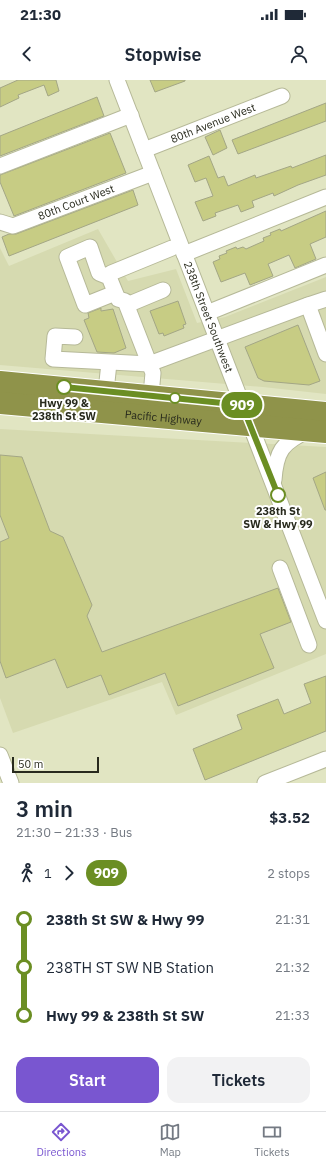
<!DOCTYPE html>
<html lang="en">
<head>
<meta charset="utf-8">
<style>
  body { margin:0; font-family:"IBM Plex Sans",sans-serif; background:#f2f2f3; color:#1f2937; height:100vh; display:flex; flex-direction:column; font-size:15px; white-space:nowrap }
  * { box-sizing:border-box; margin:0 }
  p { font-size:13px; color:#747a83 }
  .icon { flex:none; width:22px; height:22px; fill:none; stroke:currentColor; stroke-width:2; stroke-linecap:round; stroke-linejoin:round }
  .map { position:relative; height:703px; overflow:hidden }
  .sheet { display:flex; flex-direction:column; background:#fff; flex:1 }
  .sheet>* { flex:none }
  .badge { padding:0 8px; border-radius:13px; font-size:14px; line-height:26px }
  .scale { position:absolute; left:12px; bottom:10px; width:87px; box-sizing:border-box; padding-left:4px; border:2px solid #282a1d; border-top:0; font-size:11px; line-height:14px; white-space:nowrap; color:#282a1d; -webkit-text-stroke:3px #fff; paint-order:stroke }
  .map>.badge { position:absolute; translate:-50% -50%; box-shadow:0 0 0 2px #fff }
  .legs { display:flex; align-items:center; gap:6px; height:44px; padding:0 16px; font-size:13px }
  .legs p { margin-inline-start:auto }
  .overview { display:flex; align-items:center; justify-content:space-between; height:68px; padding:0 16px }
  h1 { font-size:22px; font-weight:600; line-height:30px }
  .button { display:flex; gap:8px; margin-top:auto; padding:8px 16px }
  .button a { flex:1; height:46px; border-radius:12px; background:#7956d0; color:#fff; font-size:16px; font-weight:600; line-height:46px; text-align:center }
  .button a+a { background:#f2f2f3; color:#1f2937 }
  ul { padding:0 16px; list-style:none }
  li { display:flex; align-items:center; gap:14px; height:48px; font-size:15px }
  li i { display:grid; place-items:center; width:6px; height:100%; margin:0 5px; background:currentColor }
  li i::after { content:''; width:10px; height:10px; margin:-5px; border:3px solid; border-radius:50%; background:#fff }
  li p { margin-inline-start:auto }
  li:first-child i { background:linear-gradient(#0000 50%,currentColor 0) }
  li:last-child i { background:linear-gradient(currentColor 50%,#0000 0) }
  .status { display:flex; justify-content:space-between; align-items:center; height:28px; padding:0 20px; background:#fff; direction:ltr }
  .status svg { height:11px; fill:currentColor }
  header { display:flex; justify-content:space-between; align-items:center; height:52px; padding:0 16px; background:#fff; font-size:18px; font-weight:600 }
  .dock { display:flex; justify-content:space-around; align-items:center; height:56px; border-top:1px solid #e0e1e3; background:#fff; font-size:11px; color:#747a83 }
  .dock a { display:grid; justify-items:center; gap:2px }
  .dock .on { color:#7956d0 }
  .map>svg:first-child { display:block }
  .built { fill:#d6dab0 }
  .building { fill:#c7cc84; stroke:#a3a685 }
  .lines { fill:none; stroke-linecap:round; stroke-linejoin:round }
  .minor-casing { stroke:#b6b998; stroke-width:17 }
  .highway-casing { stroke:#fff; stroke-width:24 }
  .minor { stroke:#fff; stroke-width:15 }
  .highway { stroke:#8f934a; stroke-width:22 }
  .line-1-casing { stroke:#fff; stroke-width:9 }
  .line-1 { stroke:#6b8e23; stroke-width:6 }
  .stop-1-dot { fill:#fff; stroke:#6b8e23; stroke-width:2 }
  .labels { text-anchor:middle; dominant-baseline:central; stroke-width:4; stroke-linejoin:round; paint-order:stroke }
  .street-label { font-size:11px; fill:#282a1d; stroke:#fff }
  .stop-label { font-size:11px; font-weight:bold; fill:#282a1d; stroke:#fff }
</style>
</head>
<body>
<div class="status"><b>21:30</b><svg viewBox="0 0 49 12"><path d="M0 12V9h3v3zM5 12V6h3v6zM10 12V3h3v9zM15 12V0h3v12zM26 1h20v11H26zM47 4h2v5h-2z"/></svg></div>
<header><svg class="icon" aria-label="back" viewBox="0 0 24 24"><path d="M15 5l-7 7 7 7"/></svg>Stopwise<svg class="icon" aria-label="person" viewBox="0 0 24 24"><circle cx="12" cy="8" r="4"/><path d="M4 21q1-7 8-7t8 7"/></svg></header>
<div class="map">
<svg width="326" height="703" viewBox="0 0 326 703">
  <rect width="100%" height="100%" fill="#e1e5c2"/>
  <path class="built" d="M 98,149 L 128,201 L 176,189 L 197,243 L 225,237 L 326,197 L 326,314 L 263,307 L 0,285 L 0,168 L 9,186 Z
    M 0,349 L 326,367 L 326,574 L 176,635 L 162,602 L 13,653 L 0,618 Z"/>
  <path class="building" d="M 18,0 L 56,0 L 59,11 L 48,16 L 44,5 L 18,15 L 19,18 L 0,27 L 0,8 Z
    M 150,0 L 185,0 L 185,1 L 155,12 Z
    M 97,17 L 104,36 L 0,76 L 0,56 Z
    M 326,23 L 326,41 L 238,74 L 232,60 Z
    M 220,50 L 227,68 L 213,75 L 205,57 Z
    M 110,53 L 126,93 L 14,136 L 0,102 L 0,95 Z
    M 326,75 L 326,95 L 298,105 L 274,116 L 273,113 L 252,121 L 254,127 L 241,132 L 238,125 L 215,133 L 216,136 L 203,141 L 195,122 L 213,116 L 206,98 L 195,102 L 188,85 L 209,76 L 218,98 L 224,96 L 228,106 L 255,95 L 256,98 L 291,86 L 292,88 Z
    M 133,110 L 138,125 L 9,176 L 2,157 L 9,154 L 16,154 Z
    M 326,131 L 326,157 L 310,164 L 316,179 L 295,188 L 289,175 L 268,184 L 273,196 L 250,205 L 245,193 L 221,202 L 213,182 L 220,179 L 219,176 L 227,173 L 226,171 L 236,167 L 237,169 L 243,167 L 246,169 L 264,161 L 263,158 L 271,155 L 270,153 L 280,149 L 281,151 Z
    M 178,221 L 186,244 L 183,245 L 184,248 L 164,256 L 163,253 L 159,254 L 150,231 Z
    M 101,228 L 101,231 L 113,229 L 126,268 L 114,273 L 97,272 L 84,240 L 89,238 L 88,233 Z
    M 298,245 L 320,301 L 309,305 L 264,301 L 258,298 L 245,267 Z
    M 0,375 L 22,377 L 50,451 L 63,457 L 92,525 L 87,536 L 102,572 L 278,508 L 291,542 L 260,554 L 274,588 L 178,626 L 165,593 L 109,615 L 101,595 L 67,608 L 55,579 L 6,598 L 0,581 L 0,462 L 9,458 L 0,435 Z
    M 326,392 L 326,430 L 325,430 L 313,398 Z
    M 326,596 L 326,651 L 205,700 L 193,669 L 242,649 L 237,635 L 278,619 L 284,634 L 311,623 L 304,604 Z"/>
  <g class="lines">
    <defs>
      <g id="minor">
        <path id="s1" d="M 117,0 L 326,541"/>
        <path id="s2" d="M 144,70 L 282,16"/>
        <path d="M 0,86 L 131,35"/>
        <path id="s3" d="M 0,142 L 13,146 L 153,93"/>
        <path d="M 184,174 L 326,117"/>
        <path d="M 109,197 L 111,193 L 172,168"/>
        <path d="M 115,213 L 85,225 L 67,177 L 90,167 L 99,193 L 109,197 L 118,219 L 125,221 L 153,293 L 151,315"/>
        <path d="M 326,219 L 308,225 L 326,274"/>
        <path d="M 127,225 L 163,210"/>
        <path d="M 207,233 L 326,185"/>
        <path d="M 75,257 L 55,256 L 53,279 L 149,284 L 308,225"/>
        <path d="M 106,311 L 109,283"/>
        <path d="M 274,400 C 276,372 282,362 308,351"/>
        <path d="M 280,488 L 309,565"/>
        <path d="M 0,675 L 11,703"/>
        <path d="M 265,703 L 326,679"/>
      </g>
      <g id="highway">
        <path d="M 0,302 L 326,333"/>
        <path id="s4" d="M 0,323 L 326,352"/>
      </g>
    </defs>
    <use href="#minor" class="minor-casing"/>
    <use href="#highway" class="highway-casing"/>
    <use href="#minor" class="minor"/>
    <use href="#highway" class="highway"/>
  </g>
  <g class="lines">
    <defs>
      <path id="line-1" d="M 64,307 L 242,325 L 278,415"/>
    </defs>
    <use href="#line-1" class="line-1-casing"/>
    <use href="#line-1" class="line-1"/>
  </g>
  <g class="stop-1-dot">
    <circle cx="64" cy="307" r="7"/>
    <circle cx="175" cy="318" r="5"/>
    <circle cx="278" cy="415" r="7"/>
  </g>
  <g class="labels">
    <g class="street-label">
      <text stroke="none"><textPath href="#s2" startOffset="74">80th Avenue West</textPath></text>
      <text stroke="none"><textPath href="#s3" startOffset="81">80th Court West</textPath></text>
      <text stroke="none"><textPath href="#s1" startOffset="254">238th Street Southwest</textPath></text>
      <text stroke="none"><textPath href="#s4" startOffset="164">Pacific Highway</textPath></text>
    </g>
    <g class="stop-label">
      <text x="64" y="323">Hwy 99 &amp;<tspan x="64" dy="13">238th St SW</tspan></text>
      <text x="278" y="431">238th St<tspan x="278" dy="13">SW &amp; Hwy 99</tspan></text>
    </g>
  </g>
</svg>
<div class="scale">50 m</div>
<b class="badge" style="left:242px;top:325px;background:#6b8e23;color:#fff">909</b>
</div>
<section class="sheet">
<div class="overview"><div><h1>3 min</h1><p>21:30 – 21:33 · Bus</p></div><b>$3.52</b></div>
<div class="legs"><svg class="icon" aria-label="walk" viewBox="0 0 24 24"><circle cx="13" cy="4" r="2"/><path d="M13 8l-2 6 4 7M11 14l-3 7M7 12l3-4h3l4 4"/></svg>1<svg class="icon" aria-label="forward" viewBox="0 0 24 24"><path d="M9 5l7 7-7 7"/></svg><b class="badge" style="background:#6b8e23;color:#fff">909</b><p>2 stops</p></div>
<ul>
<li><i style="color:#6b8e23"></i><b>238th St SW &amp; Hwy 99</b><p>21:31</p></li>
<li><i style="color:#6b8e23"></i><span>238TH ST SW NB Station</span><p>21:32</p></li>
<li><i style="color:#6b8e23"></i><b>Hwy 99 &amp; 238th St SW</b><p>21:33</p></li>
</ul>
<div class="button"><a>Start</a><a>Tickets</a></div>
</section>
<nav class="dock">
<a class="on"><svg class="icon" aria-label="directions" viewBox="0 0 24 24"><path d="M12 3l9 9-9 9-9-9zM9 14v-3h6M13 9l2 2-2 2"/></svg>Directions</a>
<a><svg class="icon" aria-label="map" viewBox="0 0 24 24"><path d="M3 6l6-2 6 2 6-2v14l-6 2-6-2-6 2zM9 4v14M15 6v14"/></svg>Map</a>
<a><svg class="icon" aria-label="tickets" viewBox="0 0 24 24"><path d="M3 7h18v10H3zM15 7v10"/></svg>Tickets</a>
</nav>
</body>
</html>
